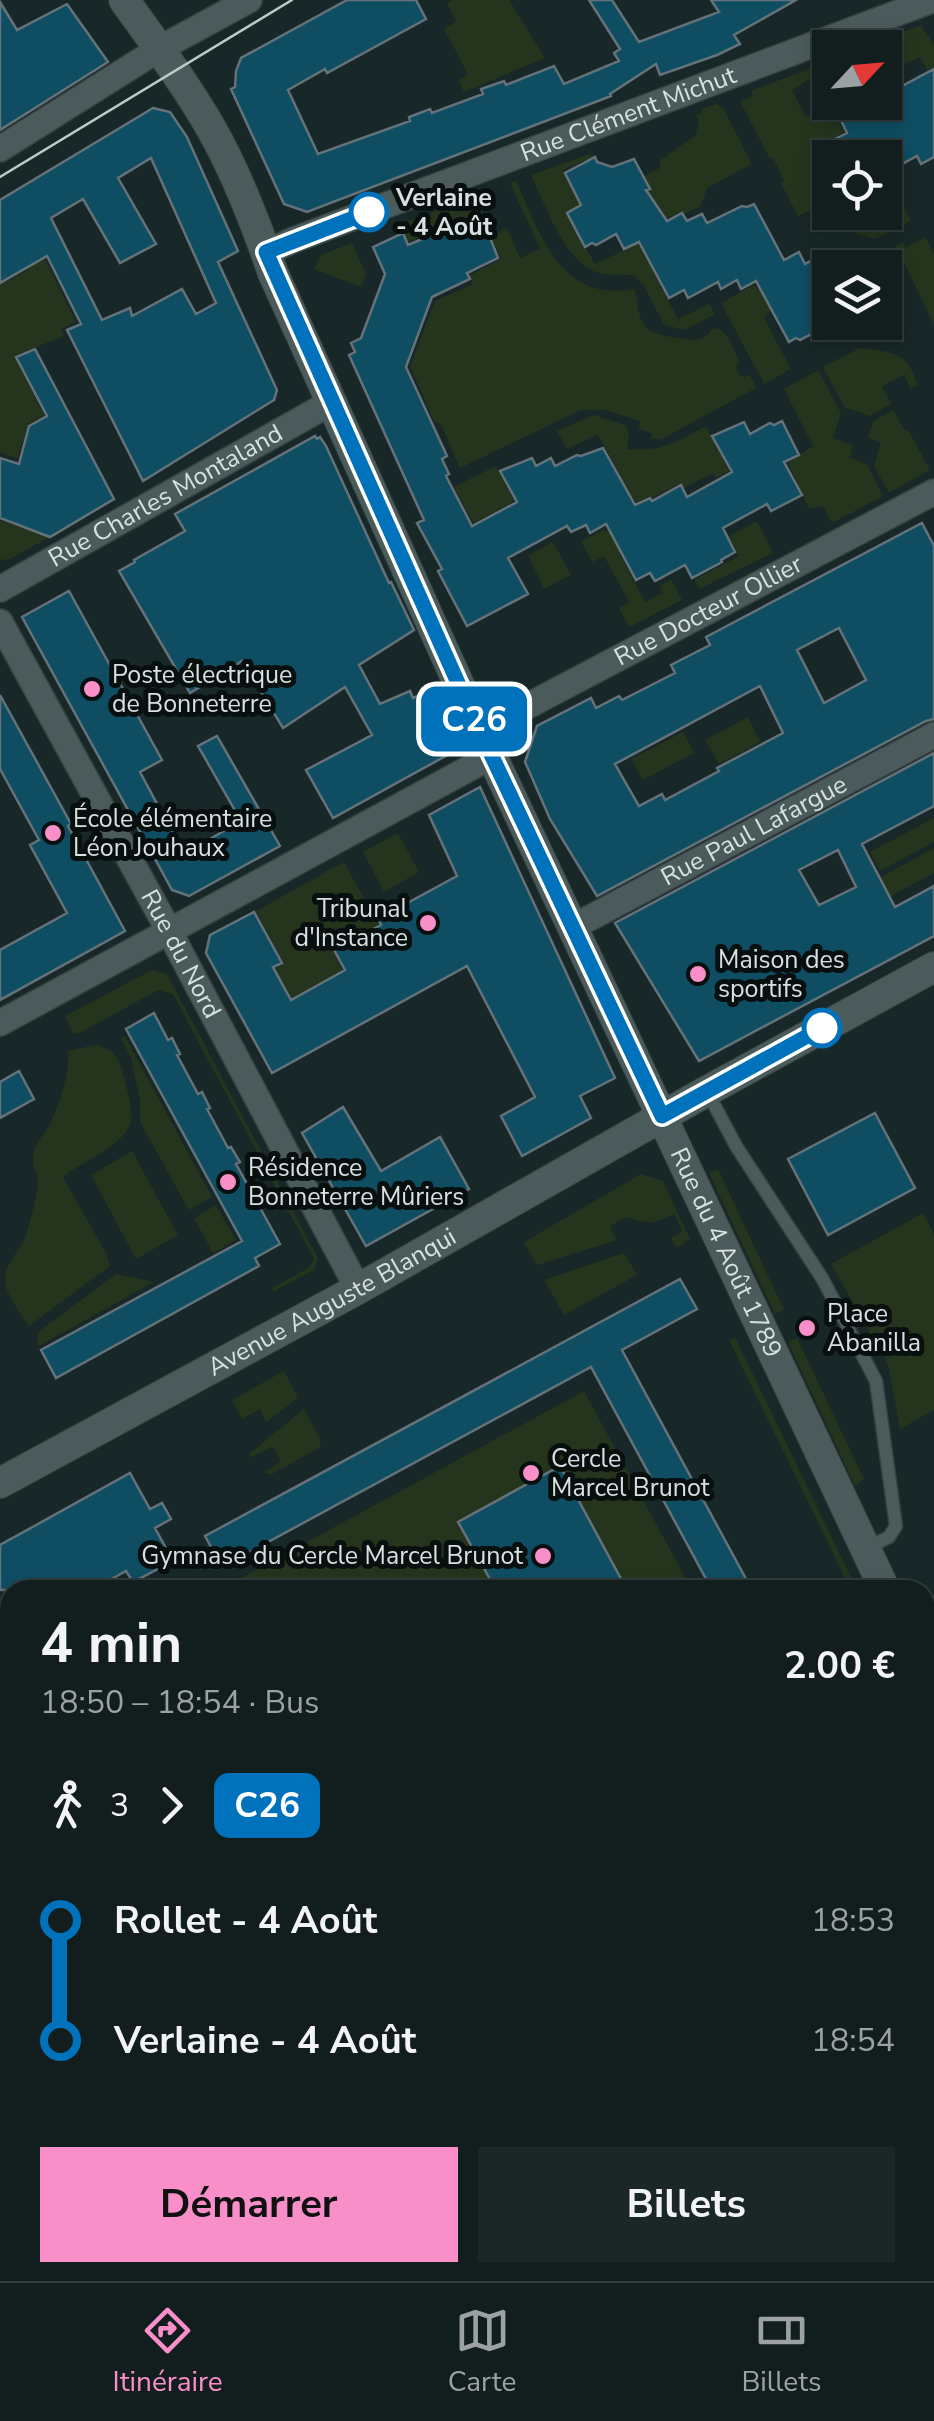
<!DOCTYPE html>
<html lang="fr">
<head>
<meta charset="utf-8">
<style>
  body { margin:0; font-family:"Nunito Sans",sans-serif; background:#1b2626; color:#f1f3f6; height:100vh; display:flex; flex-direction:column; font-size:38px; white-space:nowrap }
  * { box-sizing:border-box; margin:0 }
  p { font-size:32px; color:#9ca2a4 }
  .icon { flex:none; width:55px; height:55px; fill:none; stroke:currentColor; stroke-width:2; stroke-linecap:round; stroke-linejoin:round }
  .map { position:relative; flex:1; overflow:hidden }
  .side { position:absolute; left:0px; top:1580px; width:935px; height:702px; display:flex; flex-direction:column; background:#121d1d; border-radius:30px 30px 0 0; box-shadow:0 5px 15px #0003,0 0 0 2px #313b3b }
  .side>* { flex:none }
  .badge { padding:0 20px; border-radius:15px; font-size:35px; line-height:65px }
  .needle { width:65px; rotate:64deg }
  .fabs { position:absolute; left:812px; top:30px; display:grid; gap:20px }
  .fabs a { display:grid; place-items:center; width:90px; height:90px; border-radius:0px; background:#121d1d; box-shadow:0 5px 15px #0003,0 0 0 2px #313b3b; font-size:50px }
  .map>.badge { position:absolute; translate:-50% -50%; box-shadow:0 0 0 5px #fff }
  .legs { display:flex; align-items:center; gap:15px; height:110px; padding:0 40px; font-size:32px }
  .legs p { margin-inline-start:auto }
  .overview { display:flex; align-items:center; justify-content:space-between; height:170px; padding:0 40px }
  h1 { font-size:55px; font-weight:700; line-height:75px }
  .primary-button { display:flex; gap:20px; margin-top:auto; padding:20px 40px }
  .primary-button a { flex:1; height:115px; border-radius:0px; background:#f98fc9; color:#111; font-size:40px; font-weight:700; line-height:115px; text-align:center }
  .primary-button a+a { background:#1b2626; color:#f1f3f6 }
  ul { padding:0 40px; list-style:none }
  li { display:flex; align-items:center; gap:35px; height:120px; font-size:38px }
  li i { display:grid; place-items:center; width:15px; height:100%; margin:0 12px; background:currentColor }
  li i::after { content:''; width:25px; height:25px; margin:-12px; border:8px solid; border-radius:50%; background:#121d1d }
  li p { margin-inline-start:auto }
  li:first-child i { background:linear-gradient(#0000 50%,currentColor 0) }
  li:last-child i { background:linear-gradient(currentColor 50%,#0000 0) }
  .tabs { display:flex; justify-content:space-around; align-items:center; height:140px; border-top:2px solid #313b3b; background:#121d1d; font-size:28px; color:#9ca2a4 }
  .tabs a { display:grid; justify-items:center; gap:5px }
  .tabs .selected { color:#f98fc9 }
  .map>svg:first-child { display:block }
  .green { fill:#25351d }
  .building { fill:#0f4d63; stroke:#647279; stroke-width:2.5; fill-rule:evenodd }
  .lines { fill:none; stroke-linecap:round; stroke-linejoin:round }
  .lane-casing { stroke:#364242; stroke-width:15 }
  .street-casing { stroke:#364242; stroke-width:28 }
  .secondary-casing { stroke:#364242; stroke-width:32 }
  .lane { stroke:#4b5b5b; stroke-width:12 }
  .street { stroke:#4b5b5b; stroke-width:25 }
  .secondary { stroke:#4b5b5b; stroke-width:30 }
  .tram { stroke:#bec9c9; stroke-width:2.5 }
  .line-1-casing { stroke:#fff; stroke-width:22 }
  .line-1 { stroke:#0072bc; stroke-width:15 }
  .stop-1-dot { fill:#fff; stroke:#0072bc; stroke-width:5 }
  .poi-dot { fill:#f98fc9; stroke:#080f0f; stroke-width:4 }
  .labels { text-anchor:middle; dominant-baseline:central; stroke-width:10; stroke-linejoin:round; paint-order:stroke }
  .street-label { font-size:25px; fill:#d7e1e1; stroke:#080f0f }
  .stop-label { font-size:25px; font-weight:bold; fill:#d7e1e1; stroke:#080f0f; text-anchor:start }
  .poi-label { font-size:25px; fill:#d7e1e1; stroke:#080f0f; text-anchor:start }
</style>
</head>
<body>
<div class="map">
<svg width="934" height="2281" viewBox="0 0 934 2281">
  <rect width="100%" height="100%" fill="#182727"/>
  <path class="green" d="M 453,0 L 509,0 L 545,58 L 464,92 L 459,80 L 468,74 L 444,29 L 456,22 L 447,3 Z
    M 921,25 L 934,45 L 934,67 L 927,70 L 920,57 L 905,64 L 894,41 L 896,35 Z
    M 830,61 L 830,66 L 792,90 L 806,117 L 830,105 L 844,132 L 830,140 L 839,157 L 830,158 L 830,212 L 885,212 L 885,184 L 890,181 L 911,221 L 875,239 L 822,223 L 814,209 L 798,216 L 781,183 L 784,180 L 773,158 L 770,159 L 740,101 L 753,96 L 751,91 Z
    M 716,104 L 723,108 L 752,164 L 707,188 L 701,206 L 684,214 L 682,211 L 667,218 L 664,213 L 649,220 L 643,194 L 651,189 L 645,176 L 661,167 L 659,161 L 696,135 L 699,122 L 696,115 L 702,113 L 701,109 Z
    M 589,154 L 595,156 L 563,170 L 581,205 L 566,213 L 595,264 L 638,244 L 640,247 L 653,240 L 658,264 L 652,270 L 678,319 L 709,304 L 715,314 L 685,330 L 664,325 L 643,284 L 635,276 C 623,273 609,277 596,272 C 564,261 545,204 531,175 Z
    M 516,181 C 534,218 550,275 595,288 C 608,292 621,290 635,290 C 638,302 637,318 647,328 C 653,335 691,342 700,339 C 707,337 708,334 712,329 C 728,327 732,348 739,360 L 736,368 L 739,375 L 744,377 L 750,375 L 756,388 L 662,439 L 651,439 L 652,433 L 639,429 L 640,421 L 605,410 L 581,410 L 460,468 L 441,425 L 434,421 L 410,367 L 435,301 L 473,284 L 470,275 L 501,259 L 491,236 L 507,228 L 520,258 L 540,249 L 510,183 Z
    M 472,197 L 479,213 L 460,222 L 459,220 L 408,242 L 399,225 Z
    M 925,237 L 934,254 L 934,325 L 896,246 L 903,242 L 906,247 Z
    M 352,243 L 366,274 L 361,287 L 314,269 L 321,255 Z
    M 38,244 L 76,322 L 61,329 L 64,336 L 14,356 L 44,415 L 28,424 L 18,458 L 0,453 L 0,283 L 7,282 L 29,269 Z
    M 772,284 L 780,301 L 764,318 L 791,369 L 764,384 L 721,303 L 754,285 L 758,290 Z
    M 860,348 C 890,352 909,351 917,385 L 911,389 L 904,375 L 882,386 L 891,404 L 870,416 L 844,407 L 823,367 Z
    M 818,370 L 841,413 L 833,438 L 853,445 L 850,458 L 867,464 L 883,496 L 832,523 L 823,506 L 809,509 L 788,463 L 813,446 L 784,389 Z
    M 893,410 L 905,431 L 908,430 L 930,470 L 889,493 L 874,466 L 881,442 L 868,438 L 873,421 Z
    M 593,415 L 625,425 L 629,433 L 627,449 C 660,453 678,441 706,426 L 729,471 L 716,478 L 713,473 L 684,488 L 681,483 L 652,498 L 650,496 L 636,503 L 633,499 L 618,507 L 611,481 L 620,475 L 598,434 L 567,449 L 557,431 Z
    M 496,466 L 514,501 L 473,523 L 454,487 Z
    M 0,520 L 50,537 L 10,559 L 0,560 Z
    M 757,521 L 773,553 L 699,589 L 694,580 L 739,556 L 729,536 Z
    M 623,528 L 628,548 L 619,553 L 645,602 L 663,593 L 660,586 L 671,579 L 682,600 L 629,627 L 619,608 L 629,602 L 604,556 L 592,562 L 581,541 L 604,530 L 611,534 Z
    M 553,542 L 571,575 L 544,589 L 528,555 Z
    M 748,717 L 760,742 L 719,764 L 705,740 Z
    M 683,732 L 694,753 L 643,780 L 631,759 Z
    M 934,818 L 934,842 L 880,871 L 870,852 Z
    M 398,833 L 419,872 L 384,892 L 363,852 Z
    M 934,848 L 934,873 L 878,903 L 868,884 Z
    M 344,862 L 388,943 L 366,956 L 356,937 L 332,949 L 342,970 L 292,998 L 275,968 L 284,963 L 256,911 Z
    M 152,970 L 167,974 L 318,1258 L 314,1270 L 274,1291 L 272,1288 L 310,1267 L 314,1259 L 173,994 L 158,990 L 78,1034 L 73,1033 L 65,1016 Z
    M 124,1035 L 212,1197 L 189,1210 L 140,1122 L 140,1101 L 131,1058 L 121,1038 Z
    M 96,1045 C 115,1049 120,1060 124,1077 C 127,1090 134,1111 130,1124 C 122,1147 81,1162 63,1177 L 107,1255 L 110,1266 L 29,1326 C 21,1313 4,1294 5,1277 C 6,1264 16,1254 23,1243 C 26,1239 39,1189 38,1183 C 37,1168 28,1164 36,1146 C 39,1139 45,1133 49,1126 C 59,1105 70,1074 68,1051 Z
    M 132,1151 L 178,1235 L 136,1259 L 91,1175 Z
    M 718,1169 L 784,1310 L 775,1314 L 709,1173 Z
    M 641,1174 L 663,1181 L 690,1239 L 678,1247 L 675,1246 L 671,1238 L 682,1231 L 674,1214 C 652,1225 649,1224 626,1217 L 610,1226 L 617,1240 L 537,1265 L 535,1262 L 524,1242 Z
    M 216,1205 L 236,1240 L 213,1253 L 194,1218 Z
    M 923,1213 L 934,1234 L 934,1410 L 900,1429 L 888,1364 L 831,1264 Z
    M 624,1253 L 637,1275 L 564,1315 L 544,1280 Z
    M 116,1274 L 154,1282 L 37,1347 L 38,1332 Z
    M 735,1337 L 851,1577 L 846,1580 L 729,1340 Z
    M 797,1338 L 864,1479 L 855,1486 L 788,1342 Z
    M 284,1371 L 298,1398 L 266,1422 L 260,1409 L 242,1419 L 232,1400 Z
    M 584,1391 L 692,1590 L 219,1590 Z
    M 304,1409 L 321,1440 L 319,1448 L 272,1474 L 266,1474 L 265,1471 L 281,1462 L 273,1447 L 251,1457 L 249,1454 Z"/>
  <path class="building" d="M 347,0 L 416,0 L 426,19 L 327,73 L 325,69 L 288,90 L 318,154 L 410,121 L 409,117 L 430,109 L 432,113 L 483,94 L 481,89 L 504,81 L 506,85 L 554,66 L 564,84 L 619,61 L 614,53 L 620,49 L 589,0 L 612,0 L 639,42 L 719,12 L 711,0 L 796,0 L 734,35 L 740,44 L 717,55 L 660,75 L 656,64 L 610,94 L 611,96 L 307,212 L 284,204 L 231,89 L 235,87 L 236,71 L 241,58 Z
    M 0,2 L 17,30 L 67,4 L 108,62 L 0,130 Z
    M 934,69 L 934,157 L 921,164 L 917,156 L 902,164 L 896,154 L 890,158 L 842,158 L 833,140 L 847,133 L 832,102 L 885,102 L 885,90 L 898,83 L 900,87 Z
    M 153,108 L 170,112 L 187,137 L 238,251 L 218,262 L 277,390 L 274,400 L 143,481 L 67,330 L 81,324 L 47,256 L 0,283 L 0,200 ZM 151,158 L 216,303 L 196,314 L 182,289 L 132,316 L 130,308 L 102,320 L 51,218 L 83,199 L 120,263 L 156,244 L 118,178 Z
    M 595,157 L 597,162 L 612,167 L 634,159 L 650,189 L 646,190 L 667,221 L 682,213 L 687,221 L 702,214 L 707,223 L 742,206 L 747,207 L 754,204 L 784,260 L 799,252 L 805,264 L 830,250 L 830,324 L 800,340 L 796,338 L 789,342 L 756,281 L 741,289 L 737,280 L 721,289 L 718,282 L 688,298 L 684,290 L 669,298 L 639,242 L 624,249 L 616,234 L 596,245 L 592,243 L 585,247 L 567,213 L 581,205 L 565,173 Z
    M 481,214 L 498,258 L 467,273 L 470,279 L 432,297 L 406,367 L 447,456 L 442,459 L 449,474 L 446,476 L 472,526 L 517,502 L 500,471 L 532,458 L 536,466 L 551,458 L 555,466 L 577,455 L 581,456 L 603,448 L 635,505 L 650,498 L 652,501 L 681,485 L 687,497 L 732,472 L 712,436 L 744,422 L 750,434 L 770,423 L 774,425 L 782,421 L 799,455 L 784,462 L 802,495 L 771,511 L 767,504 L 723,528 L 735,552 L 721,560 L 722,562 L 692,578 L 685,565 L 655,581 L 650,573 L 636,580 L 606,524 L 590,533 L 586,525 L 571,532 L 567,526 L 508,558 L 528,594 L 467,626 L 438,571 L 442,569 L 417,523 L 424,520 L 349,355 L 355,352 L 351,343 L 361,338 L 385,274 L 373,247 L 403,233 L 408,245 Z
    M 35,349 L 114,499 L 50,537 L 0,518 L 0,458 L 19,464 L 29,426 L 47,416 L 16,357 Z
    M 315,436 L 317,439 L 320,437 L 326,446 L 389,583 L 391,582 L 414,630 L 359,665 L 380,704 L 410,691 L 413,698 L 436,688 L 462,747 L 333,818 L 306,770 L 372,735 L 345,687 L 283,728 L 242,661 L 190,693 L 119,571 L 135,562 L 134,560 L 185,531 L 175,514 Z
    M 922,523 L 934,546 L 934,719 L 926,721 L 597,896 L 550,819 L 525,762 L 537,726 L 591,698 L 596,708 L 619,696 L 622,700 L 673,674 L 675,673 L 671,665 L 710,645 L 706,637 ZM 839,628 L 866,680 L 824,703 L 797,650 ZM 760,686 L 783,733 L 717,768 L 719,771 L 665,800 L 662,794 L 639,806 L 615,764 Z
    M 69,591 L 162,760 L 140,772 L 184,854 L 241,821 L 198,746 L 217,736 L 280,846 L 189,896 L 172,890 L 22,617 Z
    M 0,695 L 71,824 L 68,826 L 125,931 L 0,1000 L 0,950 L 67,913 L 30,845 L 39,840 L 0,769 Z
    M 934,753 L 934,806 L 862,844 L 895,907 L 934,886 L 934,936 L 699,1061 L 615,923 ZM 838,850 L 856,887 L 819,905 L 799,870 Z
    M 480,787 L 615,1078 L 580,1096 L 591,1118 L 522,1156 L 501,1116 L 535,1097 L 467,966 L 272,1073 L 206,953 L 210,935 L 254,912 L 282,963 L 273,967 L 291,1000 L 345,970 L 334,950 L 381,925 L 378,919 L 457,876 L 429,815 Z
    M 154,1013 L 168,1040 L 172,1038 L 180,1054 L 177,1055 L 198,1094 L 202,1092 L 210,1108 L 207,1109 L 228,1148 L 231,1147 L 240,1162 L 236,1164 L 280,1244 L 255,1258 L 259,1266 L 56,1378 L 41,1350 L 242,1241 L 126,1029 Z
    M 19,1071 L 34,1099 L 0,1118 L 0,1082 Z
    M 343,1107 L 381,1171 L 440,1137 L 469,1189 L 366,1246 L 302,1133 Z
    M 875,1113 L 915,1188 L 828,1235 L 788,1159 Z
    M 680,1279 L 697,1309 L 622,1350 L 752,1590 L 712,1590 L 591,1367 L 222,1567 L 205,1536 Z
    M 560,1466 L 627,1590 L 496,1590 L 458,1522 Z
    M 130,1473 L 150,1509 L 162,1503 L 171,1519 L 155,1528 L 173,1561 L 133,1582 L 126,1571 L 92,1590 L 0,1590 L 0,1545 Z"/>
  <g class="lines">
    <defs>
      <path id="lane" d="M 708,1093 L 736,1146 L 822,1278 L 876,1381 L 896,1526 L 889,1537 L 865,1549
        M 0,1686 L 10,1704"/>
      <g id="street">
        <path d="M 0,149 L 159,49 L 249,0"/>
        <path id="s1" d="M 266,253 L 291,241 L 932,0"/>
        <path id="s2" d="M 0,589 L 332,402"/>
        <path id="s3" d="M 0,622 L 169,931 L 358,1289"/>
        <path id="s4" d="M 480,731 L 934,492"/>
        <path id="s5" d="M 573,927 L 934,735"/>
        <path d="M 0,1023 L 492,756"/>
        <path d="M 925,1625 L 934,1615"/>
        <path d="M 925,1850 L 934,1845"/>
        <path d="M 220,2281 L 234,2272"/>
      </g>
      <g id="secondary">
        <path id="s6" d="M 124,0 C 154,42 186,84 212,130 C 237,174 256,224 273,273 L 480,731 L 885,1590"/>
        <path id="s7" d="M 0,1483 L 358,1289 L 707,1091 L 934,967"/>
        <path d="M 925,1677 L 934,1696"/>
      </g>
    </defs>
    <use href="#lane" class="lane-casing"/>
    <use href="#street" class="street-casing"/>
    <use href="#secondary" class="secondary-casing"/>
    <use href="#lane" class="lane"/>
    <use href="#street" class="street"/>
    <use href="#secondary" class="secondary"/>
    <path class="tram" d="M 0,177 L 292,0"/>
  </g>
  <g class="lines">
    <defs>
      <path id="line-1" d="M 369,212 L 266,252 L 471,712 L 662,1116 L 822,1028"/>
    </defs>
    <use href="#line-1" class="line-1-casing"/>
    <use href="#line-1" class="line-1"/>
  </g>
  <g class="stop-1-dot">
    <circle cx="369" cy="212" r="18"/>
    <circle cx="822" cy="1028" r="18"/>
  </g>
  <g class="poi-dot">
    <circle cx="92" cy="689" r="10"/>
    <circle cx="53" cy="833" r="10"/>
    <circle cx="428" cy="923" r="10"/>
    <circle cx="698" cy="974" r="10"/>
    <circle cx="228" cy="1182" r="10"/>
    <circle cx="807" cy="1328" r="10"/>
    <circle cx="531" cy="1473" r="10"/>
    <circle cx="543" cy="1556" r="10"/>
  </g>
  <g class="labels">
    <g class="street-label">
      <text stroke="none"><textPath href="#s1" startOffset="388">Rue Clément Michut</textPath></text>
      <text stroke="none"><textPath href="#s2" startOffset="190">Rue Charles Montaland</textPath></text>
      <text stroke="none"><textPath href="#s4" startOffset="258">Rue Docteur Ollier</textPath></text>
      <text stroke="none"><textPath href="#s5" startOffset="205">Rue Paul Lafargue</textPath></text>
      <text stroke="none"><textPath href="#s3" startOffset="378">Rue du Nord</textPath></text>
      <text stroke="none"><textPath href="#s6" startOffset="1392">Rue du 4 Août 1789</textPath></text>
      <text stroke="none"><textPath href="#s7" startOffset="378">Avenue Auguste Blanqui</textPath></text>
    </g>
    <g class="stop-label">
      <text x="396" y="198">Verlaine<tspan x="396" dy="29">- 4 Août</tspan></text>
    </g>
    <g class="poi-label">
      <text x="112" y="675">Poste électrique<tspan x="112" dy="29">de Bonneterre</tspan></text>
      <text x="73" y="819">École élémentaire<tspan x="73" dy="29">Léon Jouhaux</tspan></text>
      <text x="408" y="909" text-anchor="end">Tribunal<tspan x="408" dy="29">d'Instance</tspan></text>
      <text x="718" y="960">Maison des<tspan x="718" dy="29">sportifs</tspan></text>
      <text x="248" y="1168">Résidence<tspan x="248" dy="29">Bonneterre Mûriers</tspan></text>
      <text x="827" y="1314">Place<tspan x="827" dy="29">Abanilla</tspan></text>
      <text x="551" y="1459">Cercle<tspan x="551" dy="29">Marcel Brunot</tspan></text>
      <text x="523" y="1556" text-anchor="end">Gymnase du Cercle Marcel Brunot</text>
    </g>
  </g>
</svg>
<div class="fabs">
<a><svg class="needle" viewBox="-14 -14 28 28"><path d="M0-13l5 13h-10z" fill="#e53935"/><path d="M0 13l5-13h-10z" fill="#9ca2a4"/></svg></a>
<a><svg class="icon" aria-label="locate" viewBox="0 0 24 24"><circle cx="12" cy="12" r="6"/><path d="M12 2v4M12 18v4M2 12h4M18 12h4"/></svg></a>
<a><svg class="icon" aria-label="layers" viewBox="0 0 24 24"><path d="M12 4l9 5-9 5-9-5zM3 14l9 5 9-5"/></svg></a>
</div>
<b class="badge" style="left:474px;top:719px;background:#0072bc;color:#fff">C26</b>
<section class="side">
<div class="overview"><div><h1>4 min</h1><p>18:50 – 18:54 · Bus</p></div><b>2.00 €</b></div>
<div class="legs"><svg class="icon" aria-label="walk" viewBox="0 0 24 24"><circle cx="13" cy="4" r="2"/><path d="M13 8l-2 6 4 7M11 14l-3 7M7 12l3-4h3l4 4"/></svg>3<svg class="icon" aria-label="forward" viewBox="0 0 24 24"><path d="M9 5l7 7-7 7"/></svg><b class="badge" style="background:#0072bc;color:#fff">C26</b></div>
<ul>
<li><i style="color:#0072bc"></i><b>Rollet - 4 Août</b><p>18:53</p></li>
<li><i style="color:#0072bc"></i><b>Verlaine - 4 Août</b><p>18:54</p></li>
</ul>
<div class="primary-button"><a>Démarrer</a><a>Billets</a></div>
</section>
</div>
<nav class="tabs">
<a class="selected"><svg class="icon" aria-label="directions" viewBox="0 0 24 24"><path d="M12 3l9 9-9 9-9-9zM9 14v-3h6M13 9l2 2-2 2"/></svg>Itinéraire</a>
<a><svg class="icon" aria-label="map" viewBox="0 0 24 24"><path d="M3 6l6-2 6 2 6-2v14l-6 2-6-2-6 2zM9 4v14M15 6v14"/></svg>Carte</a>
<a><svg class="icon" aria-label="tickets" viewBox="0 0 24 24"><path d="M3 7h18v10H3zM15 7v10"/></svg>Billets</a>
</nav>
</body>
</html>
